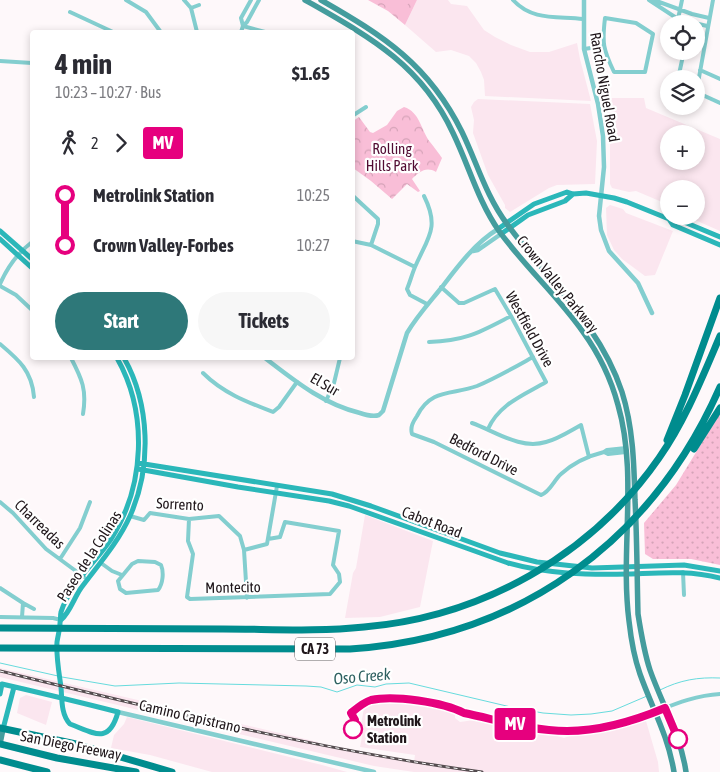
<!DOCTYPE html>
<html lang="en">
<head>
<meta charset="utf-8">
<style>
  body { margin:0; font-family:"Asap Condensed",sans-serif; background:#f7f7f7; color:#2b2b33; height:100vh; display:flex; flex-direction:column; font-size:19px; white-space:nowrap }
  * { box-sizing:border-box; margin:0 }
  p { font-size:16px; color:#7c7c81 }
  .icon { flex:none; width:28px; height:28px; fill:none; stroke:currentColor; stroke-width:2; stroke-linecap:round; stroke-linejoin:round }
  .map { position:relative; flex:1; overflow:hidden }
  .details { position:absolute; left:30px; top:30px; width:325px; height:330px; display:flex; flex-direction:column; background:#fff; border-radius:5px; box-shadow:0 2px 8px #0003 }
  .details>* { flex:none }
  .badge { padding:0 10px; border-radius:4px; font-size:18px; line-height:32px }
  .tools { position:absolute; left:660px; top:15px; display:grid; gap:10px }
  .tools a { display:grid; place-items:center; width:45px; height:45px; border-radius:50%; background:#fff; box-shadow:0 2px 8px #0003; font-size:25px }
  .map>.badge { position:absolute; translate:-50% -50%; box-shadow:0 0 0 2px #fff }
  .legs { display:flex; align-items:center; gap:8px; height:55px; padding:0 25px; font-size:16px }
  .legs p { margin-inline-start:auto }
  .summary { display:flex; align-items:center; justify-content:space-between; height:85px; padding:0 25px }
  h1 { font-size:28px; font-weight:700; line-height:38px }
  .cta { display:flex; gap:10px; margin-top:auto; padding:10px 25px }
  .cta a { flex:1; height:58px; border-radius:30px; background:#2e7879; color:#fff; font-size:20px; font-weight:700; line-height:58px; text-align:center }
  .cta a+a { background:#f7f7f7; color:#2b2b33 }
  ul { padding:0 25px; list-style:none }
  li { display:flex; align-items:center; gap:18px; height:50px; font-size:19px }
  li i { display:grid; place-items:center; width:8px; height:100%; margin:0 6px; background:currentColor }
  li i::after { content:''; width:12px; height:12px; margin:-6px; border:4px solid; border-radius:50%; background:#fff }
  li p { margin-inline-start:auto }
  li:first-child i { background:linear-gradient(#0000 50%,currentColor 0) }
  li:last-child i { background:linear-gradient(currentColor 50%,#0000 0) }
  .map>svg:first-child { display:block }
  .built { fill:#fbe6ef; fill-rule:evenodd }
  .grass { fill:url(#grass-dots) }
  .park { fill:url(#park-crowns) }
  .garden { fill:#f9bed7 }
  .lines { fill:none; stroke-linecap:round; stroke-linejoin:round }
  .stream { stroke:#67dbdd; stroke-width:1 }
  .minor { stroke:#83cecf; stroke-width:4 }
  .tertiary { stroke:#83cecf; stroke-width:4.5 }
  .secondary { stroke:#2bb7b9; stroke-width:5 }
  .primary { stroke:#449c9d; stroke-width:5.5 }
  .motorway { stroke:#008c8e; stroke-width:7 }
  .rail-casing { stroke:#544c4f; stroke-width:3 }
  .rail { stroke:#fff; stroke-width:1; stroke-dasharray:4; stroke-linecap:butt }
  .line-1-casing { stroke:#fff; stroke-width:11 }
  .line-1 { stroke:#e6007e; stroke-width:8 }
  .stop-1-dot { fill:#fff; stroke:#e6007e; stroke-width:2.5 }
  .labels { text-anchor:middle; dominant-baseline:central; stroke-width:4.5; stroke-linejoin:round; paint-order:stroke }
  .shield { fill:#fff; stroke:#625c5f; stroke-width:1 }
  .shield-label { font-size:14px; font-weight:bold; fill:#1f161a }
  .street-label { font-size:15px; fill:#1f161a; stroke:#fff }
  .park-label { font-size:15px; fill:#520c33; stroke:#fff }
  .stop-label { font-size:15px; font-weight:bold; fill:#1f161a; stroke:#fff; text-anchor:start }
  .water-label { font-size:16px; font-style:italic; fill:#2d6060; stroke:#fff }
</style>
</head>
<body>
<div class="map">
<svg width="720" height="772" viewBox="0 0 720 772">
  <defs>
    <pattern id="grass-dots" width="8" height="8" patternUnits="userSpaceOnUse" patternTransform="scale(1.25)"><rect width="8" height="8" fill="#f9bed7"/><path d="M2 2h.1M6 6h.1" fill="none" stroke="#d5a3b8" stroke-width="1.8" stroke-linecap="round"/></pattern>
    <pattern id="park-crowns" width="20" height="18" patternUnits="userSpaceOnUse" patternTransform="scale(1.25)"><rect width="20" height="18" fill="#f9bed7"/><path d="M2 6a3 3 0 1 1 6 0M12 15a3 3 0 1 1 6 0" fill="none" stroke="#d5a3b8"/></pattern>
  </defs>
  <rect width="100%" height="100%" fill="#fef8fa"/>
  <path class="built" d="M 417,0 L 448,0 L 451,4 L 467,6 L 484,30 L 495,37 L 511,45 L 530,52 L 549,52 L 577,43 L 580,59 L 591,101 L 485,96 L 484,80 L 481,72 L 476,63 L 469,56 L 451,50 L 436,52 L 405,25 Z
    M 603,98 L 644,98 L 646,108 L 720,139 L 720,231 L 686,216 L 696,216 L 696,189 L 669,189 L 669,205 L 636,191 L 629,192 L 612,188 L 610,184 L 610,141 ZM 669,134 L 696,134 L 696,161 L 669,161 Z
    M 478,99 L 590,104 L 597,141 L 595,184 L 557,185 L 549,188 L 510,212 L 505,208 L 505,205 L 488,175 L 473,133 L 474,120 L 471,107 L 474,102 Z
    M 610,205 L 623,209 L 626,213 L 673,231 L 655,275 L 645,276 L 622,259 L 614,250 L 607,235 L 606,208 Z
    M 365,515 L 433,541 L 420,607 L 380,617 L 345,618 L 353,573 L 356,568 Z
    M 0,668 L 318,742 L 318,744 L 414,762 L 415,755 L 360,747 L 363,731 L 360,730 L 364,708 L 375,703 L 418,704 L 455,712 L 455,718 L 460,722 L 474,720 L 551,734 L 564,738 L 572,735 L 604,732 L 646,721 L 658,762 L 659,772 L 414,772 L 374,766 L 0,677 Z
    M 26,695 L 52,702 L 46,725 L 17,713 L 20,698 Z
    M 127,717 L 322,765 L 347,772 L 212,772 L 150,755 L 111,748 L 114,735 L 124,724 Z"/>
  <path class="grass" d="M 720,413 L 720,565 L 691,559 L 653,559 L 645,554 L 644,523 L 676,485 Z"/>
  <path class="park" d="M 368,0 L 417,0 L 405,25 L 388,11 Z
    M 404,107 C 420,112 421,130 430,142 C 434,147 438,152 442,158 L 436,172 C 426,166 419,172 412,179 L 420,191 L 418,192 L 407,184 L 392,199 L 371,181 L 353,168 L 353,121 L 359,117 L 370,132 L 373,133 L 387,125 L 397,111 Z"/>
  <path class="garden" d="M 377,0 L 410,0 L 404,12 L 399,13 Z"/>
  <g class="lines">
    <path class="stream" d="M 0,663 L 58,676
      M 62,677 L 115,686 L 179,683 L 306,686 L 321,687 L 337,692 L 357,685 L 375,687 L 386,684 L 409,683 L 515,708 L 543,713 L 571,715 L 591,714 L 612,711 L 647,696
      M 660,690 C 680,680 698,677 720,678"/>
    <path class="minor" d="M 126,0 L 146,12 L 160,31
      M 184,0 L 191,8 L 197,32
      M 513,0 C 532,21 557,16 583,19
      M 649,0 L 678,19 L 707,26
      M 654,0 L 692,14 L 709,18
      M 191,8 L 199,5
      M 70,12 L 113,32
      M 605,18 L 636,23 L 653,34 L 645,72 L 614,72 C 603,49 602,43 605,18 Z
      M 678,19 L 682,0
      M 243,26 L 247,22 L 259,0
      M 243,26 L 265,32
      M 241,32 L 243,26 L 241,18 L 251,0
      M 584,49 L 604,46
      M 0,61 L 32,63
      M 700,70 L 720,79
      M 678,79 L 684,51
      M 698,83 L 713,0
      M 696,92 L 720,103
      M 352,116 L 366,107
      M 352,195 L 378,219 L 378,224 L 371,245
      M 424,196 C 440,228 428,237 415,267 C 412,274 410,282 407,289 L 410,295 L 427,304
      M 352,241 L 371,245 L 415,267
      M 0,284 C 7,268 19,252 32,242
      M 0,286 L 16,295 L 32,310
      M 441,287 L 459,303 L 464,303 L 495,289 L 511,316 L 546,382 C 524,395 499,404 488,429
      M 429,342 C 466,341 480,332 511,316
      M 0,344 C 19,360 32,371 34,397
      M 533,357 C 515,367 496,378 477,386 C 453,395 431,388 417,416 C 413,422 410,427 412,434 L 434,442 L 541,495 C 550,492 554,480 561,474 C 573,463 588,456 604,452 L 607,450 L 626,448
      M 71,358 C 82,379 87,390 83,414
      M 203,373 C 223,393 247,402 273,412 L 279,407 L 297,382
      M 326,401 L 334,383 L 340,358
      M 472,423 C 495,431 520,450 546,442 C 558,439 570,431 581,425 L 589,457
      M 604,452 L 608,454 L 626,452
      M 0,502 L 13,513 L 46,549 L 84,577
      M 130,516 L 144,520 L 150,513 L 189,519 L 219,516 L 240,536 L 244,550 L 247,598
      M 189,519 L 188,541 L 193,554 L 187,597 L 190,599 L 330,594 L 340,582 L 339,574 L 333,565 L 339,531 L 285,522 L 280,537 L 268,539
      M 244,550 L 267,544 L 277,486
      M 60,559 L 80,528 L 90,502
      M 138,561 L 155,562 L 161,565 C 164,572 163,584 158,590 L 126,593 L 120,589 L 118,581 L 132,564 Z
      M 101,563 L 112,571 L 122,575
      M 683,572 L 684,595
      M 0,588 L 23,603 L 22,617
      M 23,603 L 34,609
      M 0,617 L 53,618 L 61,620
      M 464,713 C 514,723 563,738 615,725 C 651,717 682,696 720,694"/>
    <path class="tertiary" d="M 584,0 L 584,49 L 598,104 L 603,136 L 604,167 L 599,216 L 601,230 L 609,251 L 638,283 L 652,313
      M 473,251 L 478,250 L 501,234
      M 265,358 C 295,381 323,404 360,413 C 366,415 373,417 379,415 L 383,411 L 407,333 C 417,316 430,302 442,287 C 458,266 475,243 498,229
      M 118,712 L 374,772"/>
    <path class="secondary" d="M 669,219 L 673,225 L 720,245
      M 498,229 L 534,204 L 567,192 L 573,194 L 586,193 L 614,198 L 627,202 L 669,219 L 677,219 L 720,237
      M 0,231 L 32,259
      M 501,234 L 528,215 L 565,201 L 573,194
      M 0,239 L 32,268
      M 138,463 L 332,494 L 371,506 L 500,553 L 537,562 L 592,568 L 684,565 L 720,571
      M 138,469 L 238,487 L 329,501 L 349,506 L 508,563 C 547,574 587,575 628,574 C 659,573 689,570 720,578
      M 61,620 C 70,612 74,598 81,588 C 98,565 118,543 130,516 C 152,467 150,404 124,358
      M 0,694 L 2,684 C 41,693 79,702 118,712 C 109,745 94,733 70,724 C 61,715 62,699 61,687 C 59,672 56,657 57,642 C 58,635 60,629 60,623 C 61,619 60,616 61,612 C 70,584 95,563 111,539 C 145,486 148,413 117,358
      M 3,729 L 14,687"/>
    <path class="primary" d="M 305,0 C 368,36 421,64 453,133 C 469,166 478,201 499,231 C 525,267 558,296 583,332 C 599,354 611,379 618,405 C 638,474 620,551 629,621 C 631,639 634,657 640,674 C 652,708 668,735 674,772
      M 321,0 C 384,36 429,65 462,132 C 477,163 486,196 507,224 C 547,279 600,325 622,392 C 633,427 634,463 635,500 C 637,538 637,576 638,614 C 641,633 644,652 650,670 C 662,704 681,736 686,772
      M 0,744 L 3,729"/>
    <path class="motorway" d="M 667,440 L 685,395 L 720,298
      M 694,449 L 720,408
      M 0,628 C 74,628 148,628 223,629 C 269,629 317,632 364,627 C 481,617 591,556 659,458 C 685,421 702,378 720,336
      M 0,648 L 350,649 C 519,638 652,542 720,387
      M 0,728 L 76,744 L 172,772
      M 0,744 L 57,758 L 136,772
      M 0,760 L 47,772"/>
    <defs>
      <path id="rail" d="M 0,671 C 160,710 319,750 482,772"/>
    </defs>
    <use href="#rail" class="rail-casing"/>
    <use href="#rail" class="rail"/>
  </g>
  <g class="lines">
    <defs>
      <path id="line-1" d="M 353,729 L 355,720 L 351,713 C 357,708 364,702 371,700 C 394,695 443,702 464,713 C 498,720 532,731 567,731 C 602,731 634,721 665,708 L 678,739"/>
    </defs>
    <use href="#line-1" class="line-1-casing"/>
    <use href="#line-1" class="line-1"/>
  </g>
  <g class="stop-1-dot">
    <circle cx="353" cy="729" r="9"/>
    <circle cx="678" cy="739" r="9"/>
  </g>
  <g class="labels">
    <rect class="shield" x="295" y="637.5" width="40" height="23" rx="4"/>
    <g class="shield-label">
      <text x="315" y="649">CA 73</text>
    </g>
    <g class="street-label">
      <text transform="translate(605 87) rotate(80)">Rancho Niguel Road</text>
      <text transform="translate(558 284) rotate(51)">Crown Valley Parkway</text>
      <text transform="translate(530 329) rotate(61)">Westfield Drive</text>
      <text transform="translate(325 384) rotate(30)">El Sur</text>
      <text transform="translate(484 454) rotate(27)">Bedford Drive</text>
      <text transform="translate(180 504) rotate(3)">Sorrento</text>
      <text transform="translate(432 522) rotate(21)">Cabot Road</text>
      <text transform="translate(40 524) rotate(44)">Charreadas</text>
      <text transform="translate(89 556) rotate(-57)">Paseo de la Colinas</text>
      <text transform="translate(233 587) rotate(-1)">Montecito</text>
      <text transform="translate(190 716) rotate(13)">Camino Capistrano</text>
      <text transform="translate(71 745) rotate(11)">San Diego Freeway</text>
    </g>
    <g class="park-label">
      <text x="392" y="148">Rolling<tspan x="392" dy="17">Hills Park</tspan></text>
    </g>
    <g class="stop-label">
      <text x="367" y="720">Metrolink<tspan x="367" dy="17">Station</tspan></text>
    </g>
    <g class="water-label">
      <text transform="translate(362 676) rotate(-5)">Oso Creek</text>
    </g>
  </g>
</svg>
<div class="tools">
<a><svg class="icon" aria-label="locate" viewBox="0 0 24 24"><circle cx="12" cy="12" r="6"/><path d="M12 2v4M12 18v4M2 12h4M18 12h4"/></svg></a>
<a><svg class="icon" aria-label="layers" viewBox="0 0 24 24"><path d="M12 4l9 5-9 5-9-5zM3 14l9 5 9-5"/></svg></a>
<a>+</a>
<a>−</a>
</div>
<b class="badge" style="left:515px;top:724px;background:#e6007e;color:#fff">MV</b>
<section class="details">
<div class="summary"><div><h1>4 min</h1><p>10:23 – 10:27 · Bus</p></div><b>$1.65</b></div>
<div class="legs"><svg class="icon" aria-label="walk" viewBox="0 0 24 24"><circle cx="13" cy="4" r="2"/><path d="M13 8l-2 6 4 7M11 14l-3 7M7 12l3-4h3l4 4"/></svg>2<svg class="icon" aria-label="forward" viewBox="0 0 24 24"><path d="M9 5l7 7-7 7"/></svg><b class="badge" style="background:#e6007e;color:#fff">MV</b></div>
<ul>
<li><i style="color:#e6007e"></i><b>Metrolink Station</b><p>10:25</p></li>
<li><i style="color:#e6007e"></i><b>Crown Valley-Forbes</b><p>10:27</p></li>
</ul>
<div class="cta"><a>Start</a><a>Tickets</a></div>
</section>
</div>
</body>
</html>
